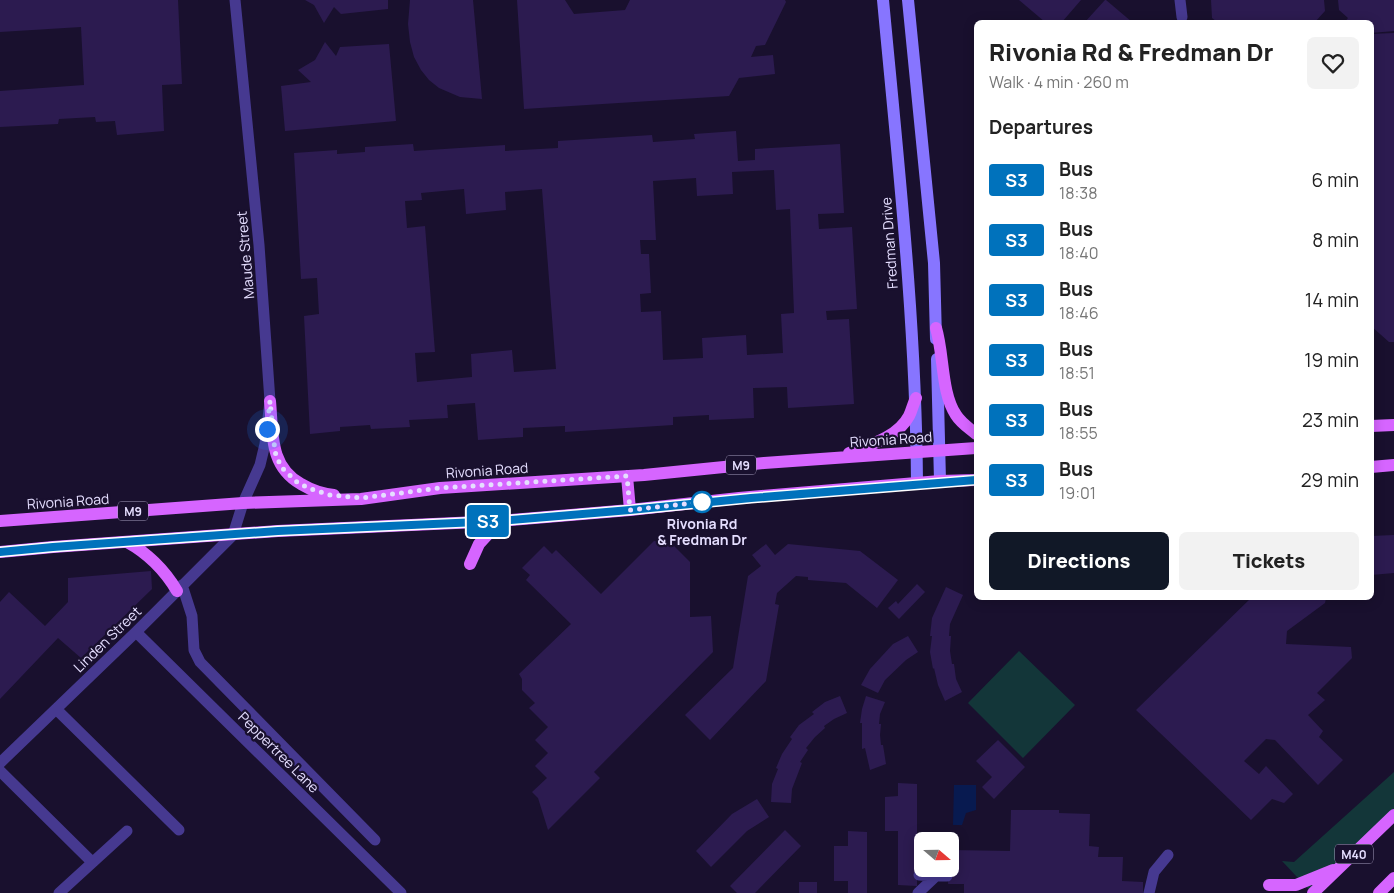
<!DOCTYPE html>
<html lang="en">
<head>
<meta charset="utf-8">
<style>
  body { margin:0; font-family:Manrope,sans-serif; background:#f2f2f2; color:#222; height:100vh; display:flex; flex-direction:column; font-size:19px; white-space:nowrap }
  * { box-sizing:border-box; margin:0 }
  p { font-size:16px; color:#767676 }
  .icon { flex:none; width:28px; height:28px; fill:none; stroke:currentColor; stroke-width:2; stroke-linecap:round; stroke-linejoin:round }
  .map { position:relative; flex:1; overflow:hidden }
  .side { position:absolute; left:974px; top:20px; width:400px; height:580px; display:flex; flex-direction:column; background:#fff; border-radius:8px; box-shadow:0 2px 12px #0003 }
  .side>* { flex:none }
  .badge { padding:0 10px; border-radius:4px; font-size:18px; line-height:32px }
  .needle { width:32px; rotate:110deg }
  .tools { position:absolute; left:914px; top:832px; display:grid; gap:10px }
  .tools a { display:grid; place-items:center; width:45px; height:45px; border-radius:8px; background:#fff; box-shadow:0 2px 12px #0003; font-size:25px }
  .you { position:absolute; width:25px; height:25px; margin:-12px; border:4px solid #fff; border-radius:50%; background:#1a73e8; box-shadow:0 0 0 8px #1a73e833 }
  .map>.badge { position:absolute; translate:-50% -50%; box-shadow:0 0 0 2px #fff }
  h2 { padding:0 15px; font-size:19px; line-height:45px }
  .round { display:grid; place-items:center; flex:none; width:52px; height:52px; border-radius:8px; background:#f2f2f2 }
  .summary { display:flex; align-items:center; justify-content:space-between; height:85px; padding:0 15px }
  h1 { font-size:24px; font-weight:800; line-height:38px }
  .cta { display:flex; gap:10px; margin-top:auto; padding:10px 15px }
  .cta a { flex:1; height:58px; border-radius:8px; background:#111827; color:#fff; font-size:20px; font-weight:800; line-height:58px; text-align:center }
  .cta a+a { background:#f2f2f2; color:#222 }
  ul { padding:0; list-style:none }
  li { display:flex; align-items:center; gap:15px; height:60px; padding:0 15px }
  li div { flex:1 }
  li b { display:block; font-size:19px }
  li em { font-style:normal }
  li .badge { min-width:55px; font-weight:700; text-align:center }
  .map>svg:first-child { display:block }
  .green { fill:#133639 }
  .water { fill:#081a50 }
  .building { fill:#2c1b50; fill-rule:evenodd }
  .lines { fill:none; stroke-linecap:round; stroke-linejoin:round }
  .street { stroke:#463990; stroke-width:11 }
  .secondary { stroke:#8775ff; stroke-width:12 }
  .primary { stroke:#d665ff; stroke-width:12 }
  .line-casing { stroke:#fff; stroke-width:11 }
  .line { stroke:#0072bc; stroke-width:8 }
  .walk { stroke:#e5deff; stroke-width:5; stroke-dasharray:0 9 }
  .stop-dot { fill:#fff; stroke:#0072bc; stroke-width:2.5 }
  .labels { text-anchor:middle; dominant-baseline:central; stroke-width:4.5; stroke-linejoin:round; paint-order:stroke }
  .shield { fill:#19102e; stroke:#a8a0c0; stroke-width:1 }
  .shield-label { font-size:12px; font-weight:bold; fill:#e5deff }
  .street-label { font-size:14px; fill:#e5deff; stroke:#19102e }
  .stop-label { font-size:14px; font-weight:bold; fill:#e5deff; stroke:#19102e }
</style>
</head>
<body>
<div class="map">
<svg width="1394" height="893" viewBox="0 0 1394 893">
  <rect width="100%" height="100%" fill="#19102e"/>
  <path class="green" d="M 1019,651 L 1075,705 L 1023,758 L 968,703 Z
    M 1394,772 L 1394,815 L 1312,893 L 1282,861 L 1294,862 Z"/>
  <path class="water" d="M 954,785 L 976,785 L 976,810 L 966,813 L 962,825 L 953,825 Z"/>
  <path class="building" d="M 0,0 L 178,0 L 182,84 L 162,85 L 164,131 L 117,135 L 115,121 L 96,122 L 95,117 L 59,119 L 58,124 L 0,127 L 0,91 L 84,85 L 81,27 L 0,32 Z
    M 305,0 L 388,0 L 388,9 L 341,14 L 334,7 L 324,23 L 314,5 Z
    M 410,0 L 473,0 L 482,99 L 460,97 L 439,88 L 429,80 L 421,70 L 414,57 L 410,42 L 408,24 Z
    M 517,0 L 565,0 L 574,14 L 625,10 L 630,0 L 785,0 L 786,2 L 765,45 L 756,46 L 751,57 L 773,55 L 775,74 L 739,78 L 729,96 L 524,109 Z
    M 1019,0 L 1081,0 L 1062,22 L 1045,22 Z
    M 1105,0 L 1106,0 L 1132,22 L 1085,22 Z
    M 1211,0 L 1324,0 L 1325,11 L 1315,22 L 1217,22 L 1212,18 Z
    M 1338,0 L 1394,0 L 1394,31 L 1371,33 L 1371,22 L 1345,22 L 1348,18 L 1339,10 Z
    M 1394,33 L 1394,342 L 1389,342 L 1371,326 L 1371,34 Z
    M 325,42 L 336,56 L 340,47 L 389,44 L 396,121 L 285,131 L 281,86 L 311,82 L 298,70 L 315,60 Z
    M 736,131 L 738,161 L 755,160 L 755,149 L 840,144 L 844,213 L 818,214 L 819,229 L 852,227 L 857,309 L 826,311 L 827,320 L 849,319 L 854,404 L 788,408 L 787,387 L 753,388 L 754,418 L 709,420 L 709,415 L 673,417 L 673,425 L 565,432 L 565,426 L 523,428 L 523,437 L 478,440 L 475,403 L 447,405 L 448,418 L 409,420 L 410,427 L 371,429 L 370,425 L 340,427 L 340,431 L 310,434 L 304,316 L 319,314 L 317,278 L 301,279 L 294,153 L 337,150 L 337,154 L 365,152 L 365,147 L 413,144 L 414,151 L 505,145 L 505,151 L 558,148 L 558,141 L 652,135 L 653,142 L 695,139 L 694,134 ZM 774,170 L 776,210 L 790,209 L 794,313 L 781,314 L 783,353 L 747,355 L 746,335 L 702,338 L 703,358 L 663,360 L 661,311 L 641,312 L 640,294 L 651,293 L 649,254 L 641,254 L 640,240 L 656,240 L 653,181 L 696,178 L 697,196 L 733,194 L 732,172 ZM 464,189 L 466,214 L 506,210 L 505,192 L 542,189 L 556,369 L 514,372 L 512,350 L 471,354 L 472,377 L 417,382 L 415,353 L 435,352 L 425,226 L 407,228 L 405,201 L 422,200 L 421,193 Z
    M 1394,535 L 1394,573 L 1371,575 L 1371,536 Z
    M 654,541 L 672,544 L 690,562 L 690,617 L 711,616 L 713,652 L 594,772 L 600,778 L 548,830 L 538,798 L 532,792 L 547,778 L 535,766 L 548,753 L 535,740 L 548,727 L 529,708 L 535,703 L 522,690 L 522,679 L 519,674 L 571,624 L 526,580 L 530,575 L 522,568 L 544,546 L 552,554 L 556,550 L 601,594 Z
    M 766,544 L 775,555 L 788,544 L 860,551 L 898,580 L 877,608 L 846,583 L 808,580 L 808,577 L 796,576 L 777,593 L 775,604 L 779,605 L 766,681 L 710,740 L 685,715 L 733,668 L 748,576 L 761,566 L 752,555 Z
    M 151,571 L 152,589 L 81,658 L 58,638 L 0,699 L 0,602 L 9,592 L 45,626 L 68,602 L 68,578 Z
    M 917,584 L 925,592 L 899,619 L 888,608 L 896,601 L 898,604 Z
    M 946,587 L 963,595 L 950,624 L 949,636 L 951,636 L 950,651 L 952,664 L 954,664 L 956,679 L 962,692 L 945,701 L 938,685 L 934,668 L 933,669 L 930,652 L 932,636 L 930,636 L 932,618 Z
    M 1251,598 L 1326,598 L 1325,603 L 1287,631 L 1286,644 L 1351,647 L 1352,658 L 1317,693 L 1325,700 L 1308,715 L 1323,731 L 1319,737 L 1343,760 L 1318,785 L 1275,740 L 1266,739 L 1244,761 L 1259,774 L 1266,766 L 1293,794 L 1284,803 L 1272,799 L 1251,820 L 1136,710 Z
    M 908,636 L 918,652 L 906,660 L 885,680 L 878,693 L 861,685 L 870,669 L 893,644 Z
    M 840,696 L 847,713 L 834,719 L 824,726 L 825,728 L 815,737 L 806,748 L 808,750 L 800,762 L 802,763 L 792,789 L 791,803 L 771,802 L 772,784 L 778,769 L 776,768 L 782,754 L 792,739 L 790,737 L 799,725 L 814,714 L 812,712 L 825,702 Z
    M 866,696 L 885,702 L 880,714 L 879,724 L 881,724 L 880,735 L 881,745 L 883,745 L 886,764 L 870,770 L 865,748 L 862,749 L 862,723 L 860,723 L 862,709 Z
    M 998,740 L 1025,767 L 994,799 L 982,787 L 992,777 L 976,761 Z
    M 898,783 L 917,784 L 917,886 L 898,885 L 898,831 L 885,831 L 885,797 L 898,796 Z
    M 757,799 L 769,817 L 747,831 L 711,867 L 696,851 L 732,814 Z
    M 1011,810 L 1059,810 L 1059,813 L 1090,814 L 1089,846 L 1099,847 L 1098,857 L 1123,857 L 1122,881 L 1143,882 L 1143,893 L 964,893 L 964,884 L 948,884 L 950,850 L 1010,851 Z
    M 785,830 L 801,846 L 755,893 L 737,893 L 730,886 Z
    M 848,831 L 867,832 L 867,893 L 848,893 L 848,881 L 834,881 L 834,846 L 848,846 Z
    M 799,882 L 817,882 L 817,893 L 799,893 Z"/>
  <g class="lines">
    <path class="street" d="M 1180,0 L 1182,17
      M 182,585 L 192,616 L 194,650 L 200,662 L 375,840
      M 136,632 L 401,893
      M 56,709 L 179,830
      M 0,763 L 136,632 L 233,535 L 243,503 L 260,465 L 265,444 L 270,401 L 259,245 L 235,0
      M 0,771 L 92,862
      M 919,875 L 936,876
      M 59,893 L 127,831
      M 918,893 L 936,876 L 947,876
      M 1149,893 L 1154,872 L 1168,855"/>
    <path class="secondary" d="M 883,0 C 898,161 916,322 917,484
      M 908,0 L 934,263 L 936,339
      M 937,359 L 940,481"/>
    <path class="primary" d="M 936,328 C 944,354 941,393 956,415 C 961,423 969,428 976,434
      M 270,401 C 273,433 269,466 301,484 C 311,490 323,494 334,495
      M 1371,426 L 1394,425
      M 849,453 C 870,445 898,437 909,416 C 912,410 913,404 916,398
      M 1371,467 L 1394,465
      M 627,476 L 630,510
      M 0,521 L 243,503 L 361,499 L 440,488 L 644,475 L 764,463 L 976,448
      M 127,542 C 149,554 164,569 177,591
      M 0,552 L 53,547 L 278,531 L 500,521 L 630,510 L 739,498 L 940,481 L 976,480
      M 470,564 L 479,544 L 500,521
      M 1269,885 L 1296,885 L 1333,870
      M 1313,893 L 1394,815
      M 1379,893 L 1394,878"/>
  </g>
  <g class="lines">
    <defs>
      <path id="line" d="M 0,552 L 53,547 L 278,531 L 500,521 L 630,510 L 751,498 L 976,480"/>
    </defs>
    <use href="#line" class="line-casing"/>
    <use href="#line" class="line"/>
    <path class="walk" d="M 267,429 L 270,401 L 275,452 L 281,467 L 297,482 L 308,488 L 330,495 L 361,498 L 440,488 L 627,476 L 630,510 L 702,502"/>
  </g>
  <circle class="stop-dot" cx="702" cy="502" r="10"/>
  <g class="labels">
    <g class="shield">
      <rect x="726" y="455.5" width="30" height="19" rx="4"/>
      <rect x="118" y="501.5" width="30" height="19" rx="4"/>
      <rect x="1335" y="844.5" width="38" height="19" rx="4"/>
    </g>
    <g class="shield-label">
      <text x="741" y="465">M9</text>
      <text x="133" y="511">M9</text>
      <text x="1354" y="854">M40</text>
    </g>
    <g class="street-label">
      <text transform="translate(889 243) rotate(-94)">Fredman Drive</text>
      <text transform="translate(245 255) rotate(-95)">Maude Street</text>
      <text transform="translate(891 439) rotate(-4)">Rivonia Road</text>
      <text transform="translate(487 470) rotate(-4)">Rivonia Road</text>
      <text transform="translate(68 501) rotate(-4)">Rivonia Road</text>
      <text transform="translate(107 639) rotate(-44)">Linden Street</text>
      <text transform="translate(279 752) rotate(45)">Peppertree Lane</text>
    </g>
    <g class="stop-label">
      <text x="702" y="523">Rivonia Rd<tspan x="702" dy="16">&amp; Fredman Dr</tspan></text>
    </g>
  </g>
</svg>
<div class="tools">
<a><svg class="needle" viewBox="-14 -14 28 28"><path d="M0-13l5 13h-10z" fill="#e53935"/><path d="M0 13l5-13h-10z" fill="#767676"/></svg></a>
</div>
<div class="you" style="left:267px;top:429px"></div>
<b class="badge" style="left:488px;top:521px;background:#0072bc;color:#fff">S3</b>
<section class="side">
<div class="summary"><div><h1>Rivonia Rd &amp; Fredman Dr</h1><p>Walk · 4 min · 260 m</p></div><a class="round"><svg class="icon" aria-label="heart" viewBox="0 0 24 24"><path d="M12 20l-8-8c-3-5 5-10 8-4 3-6 11-1 8 4z"/></svg></a></div>
<h2>Departures</h2>
<ul>
<li><span class="badge" style="background:#0072bc;color:#fff">S3</span><div><b>Bus</b><p>18:38</p></div><em>6 min</em></li>
<li><span class="badge" style="background:#0072bc;color:#fff">S3</span><div><b>Bus</b><p>18:40</p></div><em>8 min</em></li>
<li><span class="badge" style="background:#0072bc;color:#fff">S3</span><div><b>Bus</b><p>18:46</p></div><em>14 min</em></li>
<li><span class="badge" style="background:#0072bc;color:#fff">S3</span><div><b>Bus</b><p>18:51</p></div><em>19 min</em></li>
<li><span class="badge" style="background:#0072bc;color:#fff">S3</span><div><b>Bus</b><p>18:55</p></div><em>23 min</em></li>
<li><span class="badge" style="background:#0072bc;color:#fff">S3</span><div><b>Bus</b><p>19:01</p></div><em>29 min</em></li>
</ul>
<div class="cta"><a>Directions</a><a>Tickets</a></div>
</section>
</div>
</body>
</html>
